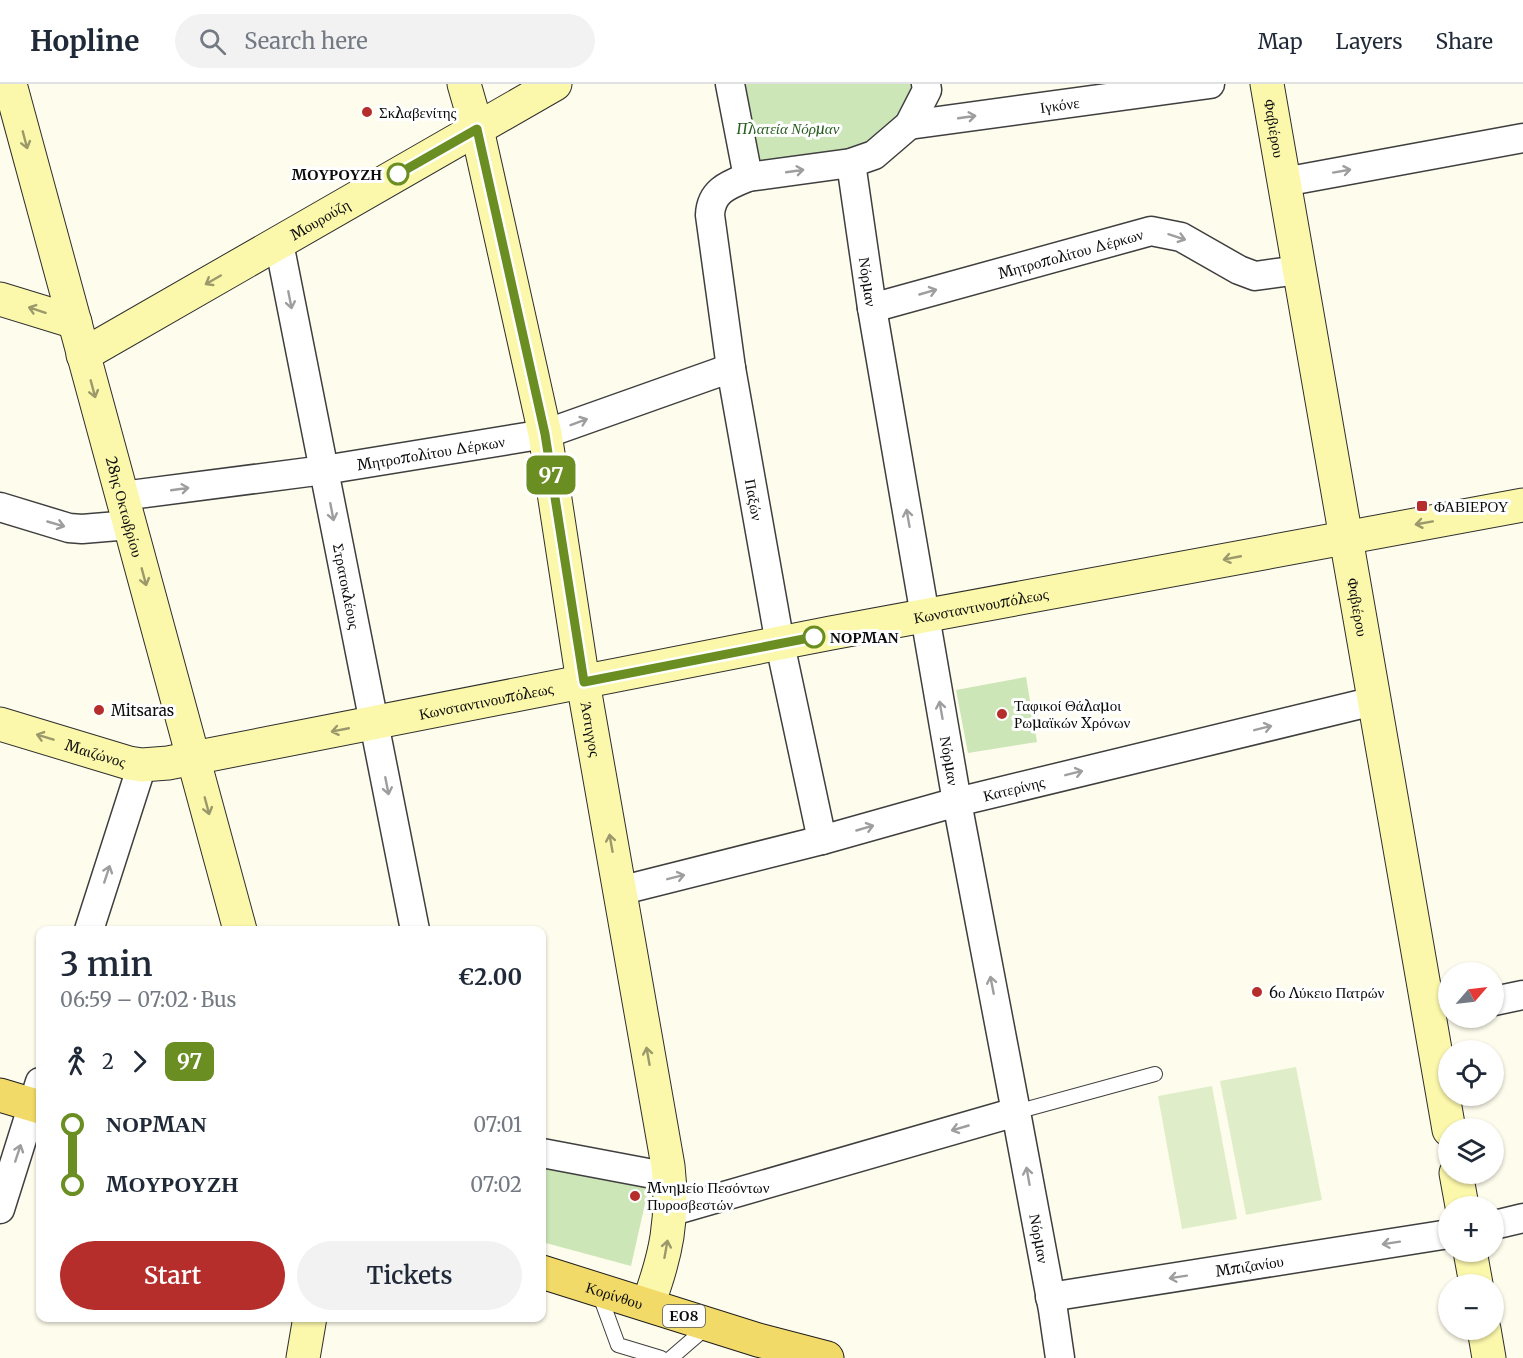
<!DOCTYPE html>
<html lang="en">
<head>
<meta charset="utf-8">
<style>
  body { margin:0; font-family:Merriweather,serif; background:#f2f2f3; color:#1f2937; height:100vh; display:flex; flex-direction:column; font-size:22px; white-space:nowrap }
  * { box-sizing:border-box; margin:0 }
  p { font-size:20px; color:#747a83 }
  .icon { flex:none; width:33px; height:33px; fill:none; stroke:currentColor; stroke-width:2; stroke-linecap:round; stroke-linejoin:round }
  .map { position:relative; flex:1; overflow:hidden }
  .sheet { position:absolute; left:36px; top:842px; width:510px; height:396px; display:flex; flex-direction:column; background:#fff; border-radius:12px; box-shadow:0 2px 4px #0004 }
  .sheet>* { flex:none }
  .badge { padding:0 12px; border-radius:9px; font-size:21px; line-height:39px }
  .needle { width:39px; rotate:62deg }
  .tools { position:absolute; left:1438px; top:878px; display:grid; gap:12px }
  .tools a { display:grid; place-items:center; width:66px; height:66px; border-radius:50%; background:#fff; box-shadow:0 2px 4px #0004; font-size:30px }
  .map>.badge { position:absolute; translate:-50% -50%; box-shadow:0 0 0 3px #fff }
  .legs { display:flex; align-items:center; gap:9px; height:66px; padding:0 24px; font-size:20px }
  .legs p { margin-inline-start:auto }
  .head { display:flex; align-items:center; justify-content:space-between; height:102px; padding:0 24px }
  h1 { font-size:33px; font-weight:600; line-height:45px }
  .action { display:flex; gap:12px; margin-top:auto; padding:12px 24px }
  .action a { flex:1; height:69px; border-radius:36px; background:#b52e2c; color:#fff; font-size:24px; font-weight:600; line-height:69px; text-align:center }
  .action a+a { background:#f2f2f3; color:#1f2937 }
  ul { padding:0 24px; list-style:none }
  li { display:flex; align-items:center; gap:21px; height:60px; font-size:22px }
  li i { display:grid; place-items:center; width:9px; height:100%; margin:0 8px; background:currentColor }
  li i::after { content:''; width:15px; height:15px; margin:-8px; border:4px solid; border-radius:50%; background:#fff }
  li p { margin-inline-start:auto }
  li:first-child i { background:linear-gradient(#0000 50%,currentColor 0) }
  li:last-child i { background:linear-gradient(currentColor 50%,#0000 0) }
  header { display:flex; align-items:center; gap:36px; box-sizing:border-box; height:84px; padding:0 30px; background:#fff; border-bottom:2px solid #e0e1e3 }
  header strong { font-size:28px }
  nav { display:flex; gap:33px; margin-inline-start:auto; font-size:21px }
  .search { width:420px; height:54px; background:#f2f2f3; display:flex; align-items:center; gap:15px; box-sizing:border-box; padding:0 21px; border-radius:33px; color:#747a83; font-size:22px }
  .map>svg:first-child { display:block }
  .green { fill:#cde6b8 }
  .pitch { fill:#dfeec9 }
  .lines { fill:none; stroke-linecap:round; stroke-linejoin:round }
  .lane-casing { stroke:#3f3f3f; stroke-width:16 }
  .street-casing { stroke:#3f3f3f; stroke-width:31 }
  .secondary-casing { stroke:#2e2e2e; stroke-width:35 }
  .primary-casing { stroke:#1d1d1d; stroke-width:35 }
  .lane { stroke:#fff; stroke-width:14 }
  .street { stroke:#fff; stroke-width:28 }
  .secondary { stroke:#fbf7ab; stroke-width:33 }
  .primary { stroke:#f2da69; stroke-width:33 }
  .oneway { stroke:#9e9e9e }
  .oneway2 { stroke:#9b996b }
  .line-1-casing { stroke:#fff; stroke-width:14 }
  .line-1 { stroke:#6b8e23; stroke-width:9 }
  .poi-dot { fill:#b52e2c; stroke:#fff; stroke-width:2 }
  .stop-1-dot { fill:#fff; stroke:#6b8e23; stroke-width:3 }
  .labels { text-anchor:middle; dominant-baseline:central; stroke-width:6; stroke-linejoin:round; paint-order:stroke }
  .shield { fill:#fff; stroke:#555; stroke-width:1.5 }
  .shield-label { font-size:14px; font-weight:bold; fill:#0c0c0c }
  .street-label { font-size:15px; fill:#0c0c0c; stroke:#fff }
  .poi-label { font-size:15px; fill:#0c0c0c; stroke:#fff; text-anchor:start }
  .park-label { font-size:15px; font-style:italic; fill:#296020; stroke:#fff }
  .stop-label { font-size:15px; font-weight:bold; fill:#0c0c0c; stroke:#fff; text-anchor:end }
</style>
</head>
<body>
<header>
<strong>Hopline</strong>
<div class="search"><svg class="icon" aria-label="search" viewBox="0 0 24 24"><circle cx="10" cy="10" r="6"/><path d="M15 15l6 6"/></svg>Search here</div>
<nav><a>Map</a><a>Layers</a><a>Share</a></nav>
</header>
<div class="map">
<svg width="1523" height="1274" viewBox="0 0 1523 1274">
  <rect width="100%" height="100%" fill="#fefcec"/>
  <path class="green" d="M 730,0 L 926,0 L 874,71 L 748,93 Z
    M 1026,593 L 1037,658 L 968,669 L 956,606 Z
    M 542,1081 L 649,1102 L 631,1182 L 542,1158 Z"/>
  <path class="pitch" d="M 1296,983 L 1322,1116 L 1246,1131 L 1220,997 Z
    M 1212,1002 L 1237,1135 L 1182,1145 L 1158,1012 Z"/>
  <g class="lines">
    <defs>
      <path id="lane" d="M 1016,1028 L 1155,990
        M 599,1209 L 618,1261 L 661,1274
        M 671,1274 L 708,1242"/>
      <g id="street">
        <path d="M 730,0 L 748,93 L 851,79 L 874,71 L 909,41 L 927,6 L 926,0"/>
        <path id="s1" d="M 909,41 L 1210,0"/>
        <path id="s2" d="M 851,79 L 872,224 L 957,718 L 1016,1028 L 1053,1226 L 1060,1274"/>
        <path id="s3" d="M 748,93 C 728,101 711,107 710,131 L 731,284 L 780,560 L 822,756"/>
        <path d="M 1284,98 L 1523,54"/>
        <path id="s4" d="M 279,159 L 415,846"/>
        <path id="s5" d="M 872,224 L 1151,147 L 1181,153 L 1239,186 L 1255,192 L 1299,186"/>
        <path id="s6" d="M 122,412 L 324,386 L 545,350 L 731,284"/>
        <path d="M 0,423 L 69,444 L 82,445 L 130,441"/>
        <path id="s7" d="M 619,807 L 822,756 L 957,718 L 1374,617"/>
        <path d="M 89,846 L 142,681"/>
        <path d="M 1494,917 L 1523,911"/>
        <path d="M 542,1069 L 669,1093"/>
        <path d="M 0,1125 L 40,998"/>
        <path d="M 669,1128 L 1016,1028"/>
        <path d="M 1494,1141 L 1523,1134"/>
        <path id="s8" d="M 1050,1213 L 1449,1150"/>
      </g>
      <g id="secondary">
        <path id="s9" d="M 10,0 L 240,846"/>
        <path id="s10" d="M 464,0 L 477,45 L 545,350 L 583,598 L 668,1082 C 674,1134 666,1172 648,1220"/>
        <path id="s11" d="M 1267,0 L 1449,1046"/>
        <path d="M 0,215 L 75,238"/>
        <path id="s12" d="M 83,271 L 555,0"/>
        <path id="s13" d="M 0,640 L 129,679 L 142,681 L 168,679 L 831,549 L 1523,421"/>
        <path d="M 1456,1089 L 1462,1122"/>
        <path d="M 1470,1167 L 1476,1200"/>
        <path d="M 1484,1245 L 1489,1274"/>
        <path d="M 303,1274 L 310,1233"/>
      </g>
      <g id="primary">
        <path d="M 0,1011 L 40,1023"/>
        <path id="s14" d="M 542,1188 L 758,1256 L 827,1274"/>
      </g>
    </defs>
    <use href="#lane" class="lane-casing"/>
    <use href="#street" class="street-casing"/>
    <use href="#secondary" class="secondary-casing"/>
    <use href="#primary" class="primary-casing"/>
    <use href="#lane" class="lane"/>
    <use href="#street" class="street"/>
    <use href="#secondary" class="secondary"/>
    <use href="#primary" class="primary"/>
  </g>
  <defs><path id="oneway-shaft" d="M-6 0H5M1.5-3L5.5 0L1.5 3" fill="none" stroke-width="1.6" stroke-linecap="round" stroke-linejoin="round" transform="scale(1.5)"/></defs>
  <g class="oneway">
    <use href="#oneway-shaft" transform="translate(967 33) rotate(-8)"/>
    <use href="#oneway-shaft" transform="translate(795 87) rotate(-8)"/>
    <use href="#oneway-shaft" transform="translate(1342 87) rotate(-10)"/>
    <use href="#oneway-shaft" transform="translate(1177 153) rotate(18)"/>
    <use href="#oneway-shaft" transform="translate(928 208) rotate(-16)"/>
    <use href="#oneway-shaft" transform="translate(290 216) rotate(79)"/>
    <use href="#oneway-shaft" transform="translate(579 338) rotate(-20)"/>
    <use href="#oneway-shaft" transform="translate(180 405) rotate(-8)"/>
    <use href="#oneway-shaft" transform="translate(332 428) rotate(79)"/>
    <use href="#oneway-shaft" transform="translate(908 434) rotate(-100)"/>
    <use href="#oneway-shaft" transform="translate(56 440) rotate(16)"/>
    <use href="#oneway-shaft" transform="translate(941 626) rotate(-100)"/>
    <use href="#oneway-shaft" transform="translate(1263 644) rotate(-14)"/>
    <use href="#oneway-shaft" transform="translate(1074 689) rotate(-14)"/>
    <use href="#oneway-shaft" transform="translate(387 702) rotate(79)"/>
    <use href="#oneway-shaft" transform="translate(865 744) rotate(-16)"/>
    <use href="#oneway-shaft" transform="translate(107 790) rotate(-72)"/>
    <use href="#oneway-shaft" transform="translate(676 793) rotate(-14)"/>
    <use href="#oneway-shaft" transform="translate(992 901) rotate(-101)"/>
    <use href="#oneway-shaft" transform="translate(960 1044) rotate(164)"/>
    <use href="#oneway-shaft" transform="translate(18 1069) rotate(-72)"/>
    <use href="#oneway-shaft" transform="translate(1028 1092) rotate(-100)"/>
    <use href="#oneway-shaft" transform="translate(1391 1159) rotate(171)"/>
    <use href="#oneway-shaft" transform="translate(1178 1193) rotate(171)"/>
  </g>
  <g class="oneway2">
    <use href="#oneway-shaft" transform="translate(25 56) rotate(75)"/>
    <use href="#oneway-shaft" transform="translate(213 196) rotate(150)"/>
    <use href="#oneway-shaft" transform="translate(37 226) rotate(-162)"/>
    <use href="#oneway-shaft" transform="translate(93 305) rotate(75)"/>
    <use href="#oneway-shaft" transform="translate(1424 439) rotate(170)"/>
    <use href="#oneway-shaft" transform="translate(1232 474) rotate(169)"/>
    <use href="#oneway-shaft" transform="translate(144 493) rotate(75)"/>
    <use href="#oneway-shaft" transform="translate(340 646) rotate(169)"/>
    <use href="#oneway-shaft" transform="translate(45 653) rotate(-163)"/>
    <use href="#oneway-shaft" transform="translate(207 722) rotate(75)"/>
    <use href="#oneway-shaft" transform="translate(611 759) rotate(-100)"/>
    <use href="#oneway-shaft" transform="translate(648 972) rotate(-100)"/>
    <use href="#oneway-shaft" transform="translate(666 1165) rotate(-80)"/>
  </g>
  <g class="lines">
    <defs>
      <path id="line-1" d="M 398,90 L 477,45 L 545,350 L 584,598 L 814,553"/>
    </defs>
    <use href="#line-1" class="line-1-casing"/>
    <use href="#line-1" class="line-1"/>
  </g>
  <g class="poi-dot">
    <circle cx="367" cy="28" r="6"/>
    <rect x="1416" y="416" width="12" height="12" rx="3"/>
    <circle cx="99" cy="626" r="6"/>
    <circle cx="1002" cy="630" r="6"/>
    <circle cx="1257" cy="908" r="6"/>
    <circle cx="635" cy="1112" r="6"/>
  </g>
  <g class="stop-1-dot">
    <circle cx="398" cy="90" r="10"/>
    <circle cx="814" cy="553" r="10"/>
  </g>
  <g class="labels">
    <rect class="shield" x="663" y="1221" width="42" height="22" rx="4.5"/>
    <g class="shield-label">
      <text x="684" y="1232">ΕΟ8</text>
    </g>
    <g class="street-label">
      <text stroke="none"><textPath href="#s1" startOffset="152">Ιγκόνε</textPath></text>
      <text stroke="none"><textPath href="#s11" startOffset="45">Φαβιέρου</textPath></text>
      <text stroke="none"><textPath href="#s12" startOffset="273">Μουρούζη</textPath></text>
      <text stroke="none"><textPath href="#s5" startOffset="206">Μητροπολίτου Δέρκων</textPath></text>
      <text stroke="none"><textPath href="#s2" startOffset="120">Νόρμαν</textPath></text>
      <text stroke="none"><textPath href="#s6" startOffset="312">Μητροπολίτου Δέρκων</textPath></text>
      <text stroke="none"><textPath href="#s3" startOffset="346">Παξών</textPath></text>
      <text stroke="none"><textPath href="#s9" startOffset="438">28ης Οκτωβρίου</textPath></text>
      <text stroke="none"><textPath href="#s4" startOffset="350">Στρατοκλέους</textPath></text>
      <text stroke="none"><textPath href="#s13" startOffset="1002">Κωνσταντινουπόλεως</textPath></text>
      <text stroke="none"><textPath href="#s11" startOffset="531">Φαβιέρου</textPath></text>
      <text stroke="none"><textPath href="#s13" startOffset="498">Κωνσταντινουπόλεως</textPath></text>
      <text stroke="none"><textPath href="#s10" startOffset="658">Άστιγγος</textPath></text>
      <text stroke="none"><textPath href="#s13" startOffset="100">Μαιζώνος</textPath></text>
      <text stroke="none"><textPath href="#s2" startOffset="606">Νόρμαν</textPath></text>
      <text stroke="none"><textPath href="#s7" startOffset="408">Κατερίνης</textPath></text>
      <text stroke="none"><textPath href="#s2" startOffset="1092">Νόρμαν</textPath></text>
      <text stroke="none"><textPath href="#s8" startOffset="202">Μπιζανίου</textPath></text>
      <text stroke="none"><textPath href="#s14" startOffset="76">Κορίνθου</textPath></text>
    </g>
    <g class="poi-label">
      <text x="379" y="28">Σκλαβενίτης</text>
      <text x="1434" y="422">ΦΑΒΙΕΡΟΥ</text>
      <text x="1014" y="621">Ταφικοί Θάλαμοι<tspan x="1014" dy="17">Ρωμαϊκών Χρόνων</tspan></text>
      <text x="111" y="626">Mitsaras</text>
      <text x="1269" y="908">6ο Λύκειο Πατρών</text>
      <text x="647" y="1103">Μνημείο Πεσόντων<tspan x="647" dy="17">Πυροσβεστών</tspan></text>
    </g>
    <g class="park-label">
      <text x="788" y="44">Πλατεία Νόρμαν</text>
    </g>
    <g class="stop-label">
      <text x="382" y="90">ΜΟΥΡΟΥΖΗ</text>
      <text x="830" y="553" text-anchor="start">ΝΟΡΜΑΝ</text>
    </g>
  </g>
</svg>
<div class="tools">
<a><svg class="needle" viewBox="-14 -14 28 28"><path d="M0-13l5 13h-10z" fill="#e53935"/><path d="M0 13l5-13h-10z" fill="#747a83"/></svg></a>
<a><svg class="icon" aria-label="locate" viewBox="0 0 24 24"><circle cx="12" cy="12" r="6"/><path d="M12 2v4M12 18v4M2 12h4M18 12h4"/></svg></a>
<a><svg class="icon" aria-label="layers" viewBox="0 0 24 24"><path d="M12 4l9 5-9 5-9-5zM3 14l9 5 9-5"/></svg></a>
<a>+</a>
<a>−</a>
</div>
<b class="badge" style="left:551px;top:391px;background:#6b8e23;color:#fff">97</b>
<section class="sheet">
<div class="head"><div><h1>3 min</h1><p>06:59 – 07:02 · Bus</p></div><b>€2.00</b></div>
<div class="legs"><svg class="icon" aria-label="walk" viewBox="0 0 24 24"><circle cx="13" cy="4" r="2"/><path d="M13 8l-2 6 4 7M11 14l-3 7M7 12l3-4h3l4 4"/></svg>2<svg class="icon" aria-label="forward" viewBox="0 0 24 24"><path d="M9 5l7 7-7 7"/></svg><b class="badge" style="background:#6b8e23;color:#fff">97</b></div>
<ul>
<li><i style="color:#6b8e23"></i><b>ΝΟΡΜΑΝ</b><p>07:01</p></li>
<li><i style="color:#6b8e23"></i><b>ΜΟΥΡΟΥΖΗ</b><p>07:02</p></li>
</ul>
<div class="action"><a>Start</a><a>Tickets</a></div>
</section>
</div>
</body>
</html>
